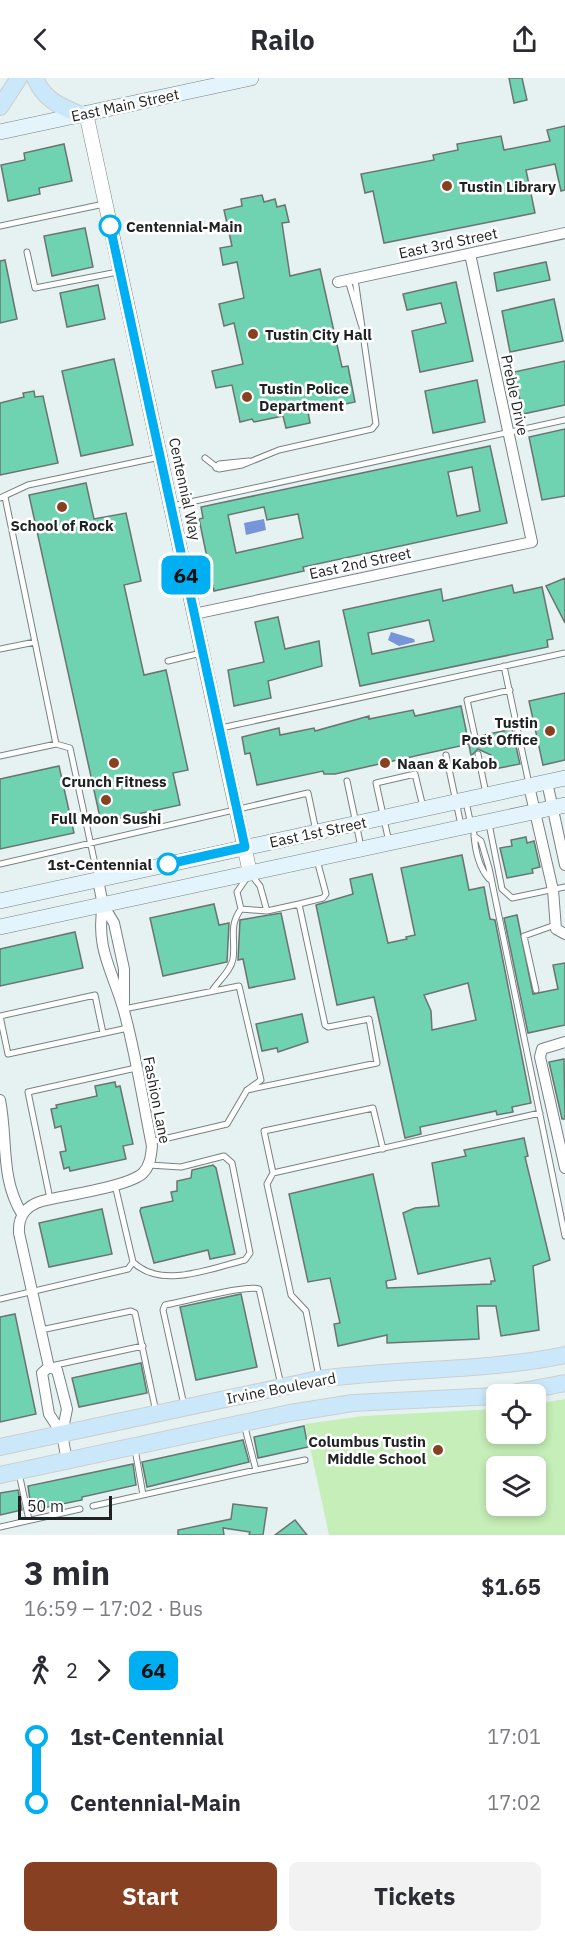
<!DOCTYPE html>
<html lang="en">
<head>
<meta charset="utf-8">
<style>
  body { margin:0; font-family:"IBM Plex Sans",sans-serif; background:#f2f2f3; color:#2b2b33; height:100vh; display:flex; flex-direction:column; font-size:22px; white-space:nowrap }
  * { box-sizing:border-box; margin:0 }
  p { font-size:20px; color:#7c7c81 }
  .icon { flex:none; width:33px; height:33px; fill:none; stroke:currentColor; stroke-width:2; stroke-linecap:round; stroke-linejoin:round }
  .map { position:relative; height:1457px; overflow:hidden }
  .drawer { display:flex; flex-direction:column; background:#fff; flex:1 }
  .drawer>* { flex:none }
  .badge { padding:0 12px; border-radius:9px; font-size:21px; line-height:39px }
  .tools { position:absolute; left:486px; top:1306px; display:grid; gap:12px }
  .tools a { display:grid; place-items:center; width:60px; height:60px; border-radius:9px; background:#fff; box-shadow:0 3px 9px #0003; font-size:30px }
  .scale { position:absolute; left:18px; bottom:15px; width:94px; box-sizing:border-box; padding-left:6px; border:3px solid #1e2222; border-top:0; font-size:16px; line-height:21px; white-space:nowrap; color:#1e2222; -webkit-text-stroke:4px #fff; paint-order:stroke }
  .map>.badge { position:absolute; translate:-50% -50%; box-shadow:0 0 0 3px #fff }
  .legs { display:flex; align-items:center; gap:9px; height:66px; padding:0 24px; font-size:20px }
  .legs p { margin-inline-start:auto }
  .head { display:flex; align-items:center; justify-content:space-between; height:102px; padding:0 24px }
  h1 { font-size:33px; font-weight:800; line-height:45px }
  .button { display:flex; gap:12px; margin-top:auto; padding:12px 24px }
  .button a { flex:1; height:69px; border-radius:9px; background:#884022; color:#fff; font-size:24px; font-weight:800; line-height:69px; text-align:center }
  .button a+a { background:#f2f2f3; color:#2b2b33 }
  ul { padding:0 24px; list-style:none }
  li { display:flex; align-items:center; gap:21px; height:66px; font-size:22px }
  li i { display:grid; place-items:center; width:9px; height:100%; margin:0 8px; background:currentColor }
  li i::after { content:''; width:15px; height:15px; margin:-8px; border:4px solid; border-radius:50%; background:#fff }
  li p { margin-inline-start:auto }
  li:first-child i { background:linear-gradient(#0000 50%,currentColor 0) }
  li:last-child i { background:linear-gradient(currentColor 50%,#0000 0) }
  header { display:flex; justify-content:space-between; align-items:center; height:78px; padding:0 24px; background:#fff; font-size:27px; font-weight:800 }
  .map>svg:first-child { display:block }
  .green { fill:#c6eeb8; fill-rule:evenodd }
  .water { fill:#7796d9 }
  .building { fill:#6fd2b0; stroke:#6b7470; stroke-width:1.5; fill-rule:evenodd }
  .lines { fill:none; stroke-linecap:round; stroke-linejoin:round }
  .service-casing { stroke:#788283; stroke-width:7 }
  .minor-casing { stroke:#788283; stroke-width:12 }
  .tertiary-casing { stroke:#788283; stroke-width:15 }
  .secondary-casing { stroke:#788283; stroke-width:16 }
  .primary-casing { stroke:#cecece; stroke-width:18 }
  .service { stroke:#fff; stroke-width:5 }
  .minor { stroke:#fff; stroke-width:10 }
  .tertiary { stroke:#fff; stroke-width:14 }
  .secondary { stroke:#e4f4fc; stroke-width:15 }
  .primary { stroke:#cae8fa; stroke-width:16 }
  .line-1-casing { stroke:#fff; stroke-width:14 }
  .line-1 { stroke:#00aff2; stroke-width:9 }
  .poi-dot { fill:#884022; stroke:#fff; stroke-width:2 }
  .stop-1-dot { fill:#fff; stroke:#00aff2; stroke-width:3 }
  .labels { text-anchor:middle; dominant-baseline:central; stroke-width:5; stroke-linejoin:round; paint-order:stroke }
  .street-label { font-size:15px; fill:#1e2222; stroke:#fff }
  .poi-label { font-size:15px; font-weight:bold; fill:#1e2222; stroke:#fff; text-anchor:start }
  .stop-label { font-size:15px; font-weight:bold; fill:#1e2222; stroke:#fff; text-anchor:start }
</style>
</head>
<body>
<header><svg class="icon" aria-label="back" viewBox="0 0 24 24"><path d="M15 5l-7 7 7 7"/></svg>Railo<svg class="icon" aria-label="share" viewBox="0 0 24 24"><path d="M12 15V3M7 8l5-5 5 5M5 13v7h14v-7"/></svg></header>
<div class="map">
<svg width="565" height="1457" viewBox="0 0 565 1457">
  <rect width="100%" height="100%" fill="#e6f2f2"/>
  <path class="green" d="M 565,1321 L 565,1457 L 329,1457 L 305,1346 L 363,1338 L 496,1331 L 496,1356 L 536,1356 L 536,1326 ZM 496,1389 L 536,1389 L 536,1428 L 496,1428 Z"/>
  <path class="water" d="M 264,441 L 266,452 L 246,457 L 244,445 Z
    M 391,554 L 414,561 L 415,564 L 399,568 L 388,562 Z"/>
  <path class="building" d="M 509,0 L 522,0 L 527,22 L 514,25 Z
    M 565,48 L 565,112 L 561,113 L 555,86 L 526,92 L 535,135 L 384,165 L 373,113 L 365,115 L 361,96 L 434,82 L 433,77 L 458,72 L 457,66 L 501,58 L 504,72 L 550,63 L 547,52 Z
    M 64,66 L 72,103 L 39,110 L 40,116 L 8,123 L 1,87 L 25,82 L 24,75 Z
    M 262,117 L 264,124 L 275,121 L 277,129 L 285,127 L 289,144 L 282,145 L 290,198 L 320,191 L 342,289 L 348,288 L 355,324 L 308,334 L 310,345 L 286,350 L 283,338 L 254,344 L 252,341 L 240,344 L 232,307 L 216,310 L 212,293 L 243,286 L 234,245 L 224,248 L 219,226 L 244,220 L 237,184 L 223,187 L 220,170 L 232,168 L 224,132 L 242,128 L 241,121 Z
    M 85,150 L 93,189 L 52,198 L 44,158 Z
    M 5,182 L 17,241 L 0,245 L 0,183 Z
    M 546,184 L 550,202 L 497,213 L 494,195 Z
    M 456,204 L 473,283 L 420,294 L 412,253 L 446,245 L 441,225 L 407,232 L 403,216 Z
    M 98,207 L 105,241 L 67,249 L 60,215 Z
    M 554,221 L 563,263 L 510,274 L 502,233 Z
    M 114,281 L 133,367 L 81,378 L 62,293 Z
    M 565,283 L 565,327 L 523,336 L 514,294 Z
    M 477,302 L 485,344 L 433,355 L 425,313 Z
    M 34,313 L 35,319 L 43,318 L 58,385 L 0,397 L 0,325 L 24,319 L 23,315 Z
    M 565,351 L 565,418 L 542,422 L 529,359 Z
    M 490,368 L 507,445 L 303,489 L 304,493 L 214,513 L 199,441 L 203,440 L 201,429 ZM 472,389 L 480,433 L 457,438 L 448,394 ZM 264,429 L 267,442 L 298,436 L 303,460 L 236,475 L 228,437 Z
    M 86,405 L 94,441 L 126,435 L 141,503 L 124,507 L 144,597 L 166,592 L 188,692 L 173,695 L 180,727 L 101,744 L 29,417 Z
    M 565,500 L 565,545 L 546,508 Z
    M 512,507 L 514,515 L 542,509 L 553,561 L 547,562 L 548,569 L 360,608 L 343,532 L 441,511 L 443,523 ZM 429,542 L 434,563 L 372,576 L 368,555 Z
    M 278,539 L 285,571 L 319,563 L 322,588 L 268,603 L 271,620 L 234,628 L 228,592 L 264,584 L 255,544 Z
    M 565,615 L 565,682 L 543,687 L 529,623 Z
    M 461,628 L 469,666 L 366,689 L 335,696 L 324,696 L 323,693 L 257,707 L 250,675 L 245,676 L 242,659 L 279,650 L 280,657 L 314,650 L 315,653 L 369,638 L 369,641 L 413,632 L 415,638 Z
    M 512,651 L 520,686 L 494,691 L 491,677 L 478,671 L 471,678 L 468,661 L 477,664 L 480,658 Z
    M 59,688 L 74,755 L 0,771 L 0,701 Z
    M 526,759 L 527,765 L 534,763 L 540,789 L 532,791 L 533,795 L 507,800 L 500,770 L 512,768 L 511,762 Z
    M 462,777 L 469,812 L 484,809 L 490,841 L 495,842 L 531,1025 L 512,1029 L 513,1034 L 497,1037 L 496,1033 L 420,1049 L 421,1056 L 405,1060 L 374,919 L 337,927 L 316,827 L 353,816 L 350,801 L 372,796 L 388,865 L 407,861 L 406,859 L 415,857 L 401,790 ZM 468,905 L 476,942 L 432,952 L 431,933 L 424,917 Z
    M 214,826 L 219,847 L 229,845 L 227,884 L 163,898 L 150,840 Z
    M 281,835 L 295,901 L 249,910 L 243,881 L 238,882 L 240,842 Z
    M 517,837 L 533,916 L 558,911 L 553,887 L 565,885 L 565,947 L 528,955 L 504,840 Z
    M 75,854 L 83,890 L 0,908 L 0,871 Z
    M 302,936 L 308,964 L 278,974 L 277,970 L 262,973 L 256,946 Z
    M 564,981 L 565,1041 L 562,1041 L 549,984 Z
    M 115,1004 L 116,1009 L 120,1008 L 133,1066 L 123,1068 L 126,1081 L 70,1093 L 69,1089 L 64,1091 L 60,1074 L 66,1073 L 61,1048 L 55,1050 L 51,1031 L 57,1030 L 56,1027 L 97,1018 L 95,1008 Z
    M 524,1060 L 528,1078 L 525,1079 L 550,1182 L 533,1188 L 539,1252 L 501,1258 L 496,1228 L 477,1228 L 479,1261 L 387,1265 L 387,1257 L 338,1268 L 334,1246 L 340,1245 L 330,1200 L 308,1204 L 289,1116 L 373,1096 L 396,1201 L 386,1203 L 387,1210 L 491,1206 L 491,1203 L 495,1203 L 490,1180 L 418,1196 L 403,1135 L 415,1130 L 439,1128 L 432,1085 L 466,1078 L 464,1072 Z
    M 213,1087 L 216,1090 L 235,1176 L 210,1181 L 208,1172 L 154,1185 L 140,1133 L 141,1130 L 173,1123 L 171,1114 L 177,1113 L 177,1103 L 191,1100 L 192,1092 Z
    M 102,1131 L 112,1176 L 49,1189 L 39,1145 Z
    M 241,1216 L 257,1289 L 196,1302 L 180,1229 Z
    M 15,1236 L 36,1336 L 0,1344 L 0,1239 Z
    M 141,1285 L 147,1315 L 79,1329 L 72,1300 Z
    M 304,1348 L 308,1369 L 258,1380 L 254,1359 Z
    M 243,1362 L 249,1384 L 147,1409 L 142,1384 Z
    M 133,1386 L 136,1407 L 82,1419 L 82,1422 L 33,1432 L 31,1430 L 28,1408 Z
    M 18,1412 L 22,1432 L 0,1437 L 0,1415 Z
    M 233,1426 L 267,1430 L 263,1457 L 249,1457 L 250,1454 L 223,1450 L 224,1457 L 178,1457 L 178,1452 L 231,1441 Z
    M 295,1442 L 307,1457 L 275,1457 Z"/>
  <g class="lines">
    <defs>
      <path id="service" d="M 0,148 L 104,126
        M 27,174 L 35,210 L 118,194
        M 348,202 L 361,246
        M 205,380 L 219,391 L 242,387 L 279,372 L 372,351 L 376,346 L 355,201
        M 216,390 L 219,386 L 249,383
        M 5,419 L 56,666 L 70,670 L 98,800
        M 0,420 L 28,407 L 160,379
        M 172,428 L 565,342
        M 0,571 L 35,564
        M 168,583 L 201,575
        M 504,588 L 529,706
        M 221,650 L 565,575
        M 475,659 L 467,622 L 510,612
        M 478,676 L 486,716
        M 446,677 L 461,747
        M 0,678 L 56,666
        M 347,703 L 361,769
        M 466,724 L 471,747
        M 489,746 L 502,811 L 512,820 L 565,809
        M 474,756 C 475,772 478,788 489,801
        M 474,758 L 481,763 L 489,790 L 565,1158
        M 389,764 L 376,705 L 415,696 L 423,729
        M 0,786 L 308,715 L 316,753
        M 299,826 L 323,820 L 326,816 L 317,782
        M 536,912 L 524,858 L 555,847
        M 212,913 C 218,903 231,893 233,881 C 236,861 228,849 241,831
        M 124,931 L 239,908 L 261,1002 L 247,1012 L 227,1046 L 151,1064
        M 103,955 L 95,917 L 0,938 L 8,976 L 128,950
        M 247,1012 L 377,985 L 369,941 L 328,949 L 325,947 L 299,826 L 267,833 L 241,831 L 237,814 L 250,795 L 260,808 L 267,833
        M 273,1095 L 264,1053 L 373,1030 L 383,1071
        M 115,1107 L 133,1184 C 161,1212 212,1190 245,1182 L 250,1175 L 232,1085 L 224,1078 L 181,1089 L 149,1087
        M 50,1121 L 28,1014 L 136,990
        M 0,1221 L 128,1191 L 133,1184
        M 41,1252 L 131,1233 L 135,1235 L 156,1334
        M 51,1288 L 143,1268
        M 319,1299 L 306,1233 L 291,1217 L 267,1106 L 273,1095 L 540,1035
        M 184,1327 L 163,1232 L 165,1227 C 183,1224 247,1206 259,1211 L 281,1307
        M 244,1346 L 256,1392 L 305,1382
        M 135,1371 L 143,1417
        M 19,1395 L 29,1442
        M 93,1428 L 256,1392
        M 0,1449 L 80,1431"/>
      <path id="minor" d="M 338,204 L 565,155
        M 194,536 L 532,464 L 470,176
        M 547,704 L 565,787
        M 529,708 L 553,812 L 556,851 L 565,856
        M 98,802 L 103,827 L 114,845 L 124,891 L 124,926
        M 565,964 L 542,971 L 540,979 L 565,1090
        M 0,1022 C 8,1062 0,1100 22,1136
        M 49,1289 L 19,1155 C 18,1137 26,1128 42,1123 C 65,1117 128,1109 143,1095 C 150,1088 151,1078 152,1068 C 143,1024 136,977 124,933 C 113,893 95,871 103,827
        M 49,1289 L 57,1292 L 67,1331 L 62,1356 L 67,1383
        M 49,1289 L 42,1295 L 49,1336 L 62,1356"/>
      <path id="tertiary" d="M 86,35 L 250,795"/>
      <path id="secondary" d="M 0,54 L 251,0
        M 0,823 L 565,700
        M 0,849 L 565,727"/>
      <path id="primary" d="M 35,0 C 44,22 60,28 81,37
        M 0,29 L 19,0
        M 502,1317 L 565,1305
        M 0,1369 L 319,1301 C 401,1290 483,1294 565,1277
        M 0,1397 L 290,1335 L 353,1325 L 496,1318"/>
    </defs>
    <use href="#service" class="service-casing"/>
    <use href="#minor" class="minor-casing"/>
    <use href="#tertiary" class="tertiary-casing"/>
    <use href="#secondary" class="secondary-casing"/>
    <use href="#primary" class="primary-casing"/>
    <use href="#service" class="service"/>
    <use href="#minor" class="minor"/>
    <use href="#tertiary" class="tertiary"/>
    <use href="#secondary" class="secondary"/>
    <use href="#primary" class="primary"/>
  </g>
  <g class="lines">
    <defs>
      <path id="line-1" d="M 110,148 L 245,769 L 168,786"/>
    </defs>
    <use href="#line-1" class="line-1-casing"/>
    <use href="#line-1" class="line-1"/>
  </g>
  <g class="poi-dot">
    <circle cx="447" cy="108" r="6"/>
    <circle cx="253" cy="256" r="6"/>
    <circle cx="247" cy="319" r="6"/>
    <circle cx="62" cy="429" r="6"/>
    <circle cx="550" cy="653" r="6"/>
    <circle cx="114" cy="685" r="6"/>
    <circle cx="385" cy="685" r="6"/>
    <circle cx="106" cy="722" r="6"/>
    <circle cx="438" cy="1372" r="6"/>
  </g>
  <g class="stop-1-dot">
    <circle cx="110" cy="148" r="10"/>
    <circle cx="168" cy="786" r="10"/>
  </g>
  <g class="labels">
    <g class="street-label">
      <text transform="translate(125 27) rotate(-12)">East Main Street</text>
      <text transform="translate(448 165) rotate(-12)">East 3rd Street</text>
      <text transform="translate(515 317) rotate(78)">Preble Drive</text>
      <text transform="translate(185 411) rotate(78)">Centennial Way</text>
      <text transform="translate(360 485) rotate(-12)">East 2nd Street</text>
      <text transform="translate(318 754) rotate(-12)">East 1st Street</text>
      <text transform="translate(157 1022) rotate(79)">Fashion Lane</text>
      <text transform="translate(281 1310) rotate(-11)">Irvine Boulevard</text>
    </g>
    <g class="poi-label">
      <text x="459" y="108">Tustin Library</text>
      <text x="265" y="256">Tustin City Hall</text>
      <text x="259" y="310">Tustin Police<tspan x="259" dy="17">Department</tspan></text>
      <text x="62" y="447" text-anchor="middle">School of Rock</text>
      <text x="538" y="644" text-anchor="end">Tustin<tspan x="538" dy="17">Post Office</tspan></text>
      <text x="397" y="685">Naan &amp; Kabob</text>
      <text x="114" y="703" text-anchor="middle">Crunch Fitness</text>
      <text x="106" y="740" text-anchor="middle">Full Moon Sushi</text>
      <text x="426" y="1363" text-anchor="end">Columbus Tustin<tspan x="426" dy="17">Middle School</tspan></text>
    </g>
    <g class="stop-label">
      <text x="126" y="148">Centennial-Main</text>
      <text x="152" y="786" text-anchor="end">1st-Centennial</text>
    </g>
  </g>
</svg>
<div class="tools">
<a><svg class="icon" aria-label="locate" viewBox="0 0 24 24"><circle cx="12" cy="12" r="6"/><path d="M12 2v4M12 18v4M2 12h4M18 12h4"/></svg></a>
<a><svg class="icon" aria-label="layers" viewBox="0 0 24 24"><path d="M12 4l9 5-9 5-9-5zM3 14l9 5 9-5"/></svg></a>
</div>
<div class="scale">50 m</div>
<b class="badge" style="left:186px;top:497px;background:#00aff2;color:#111">64</b>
</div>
<section class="drawer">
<div class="head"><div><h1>3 min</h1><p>16:59 – 17:02 · Bus</p></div><b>$1.65</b></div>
<div class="legs"><svg class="icon" aria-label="walk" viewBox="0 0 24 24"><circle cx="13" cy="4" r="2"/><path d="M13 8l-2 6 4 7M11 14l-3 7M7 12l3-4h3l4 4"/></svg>2<svg class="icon" aria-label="forward" viewBox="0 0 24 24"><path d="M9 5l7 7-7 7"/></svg><b class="badge" style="background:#00aff2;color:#111">64</b></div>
<ul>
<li><i style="color:#00aff2"></i><b>1st-Centennial</b><p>17:01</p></li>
<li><i style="color:#00aff2"></i><b>Centennial-Main</b><p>17:02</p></li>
</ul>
<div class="button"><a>Start</a><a>Tickets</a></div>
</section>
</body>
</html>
